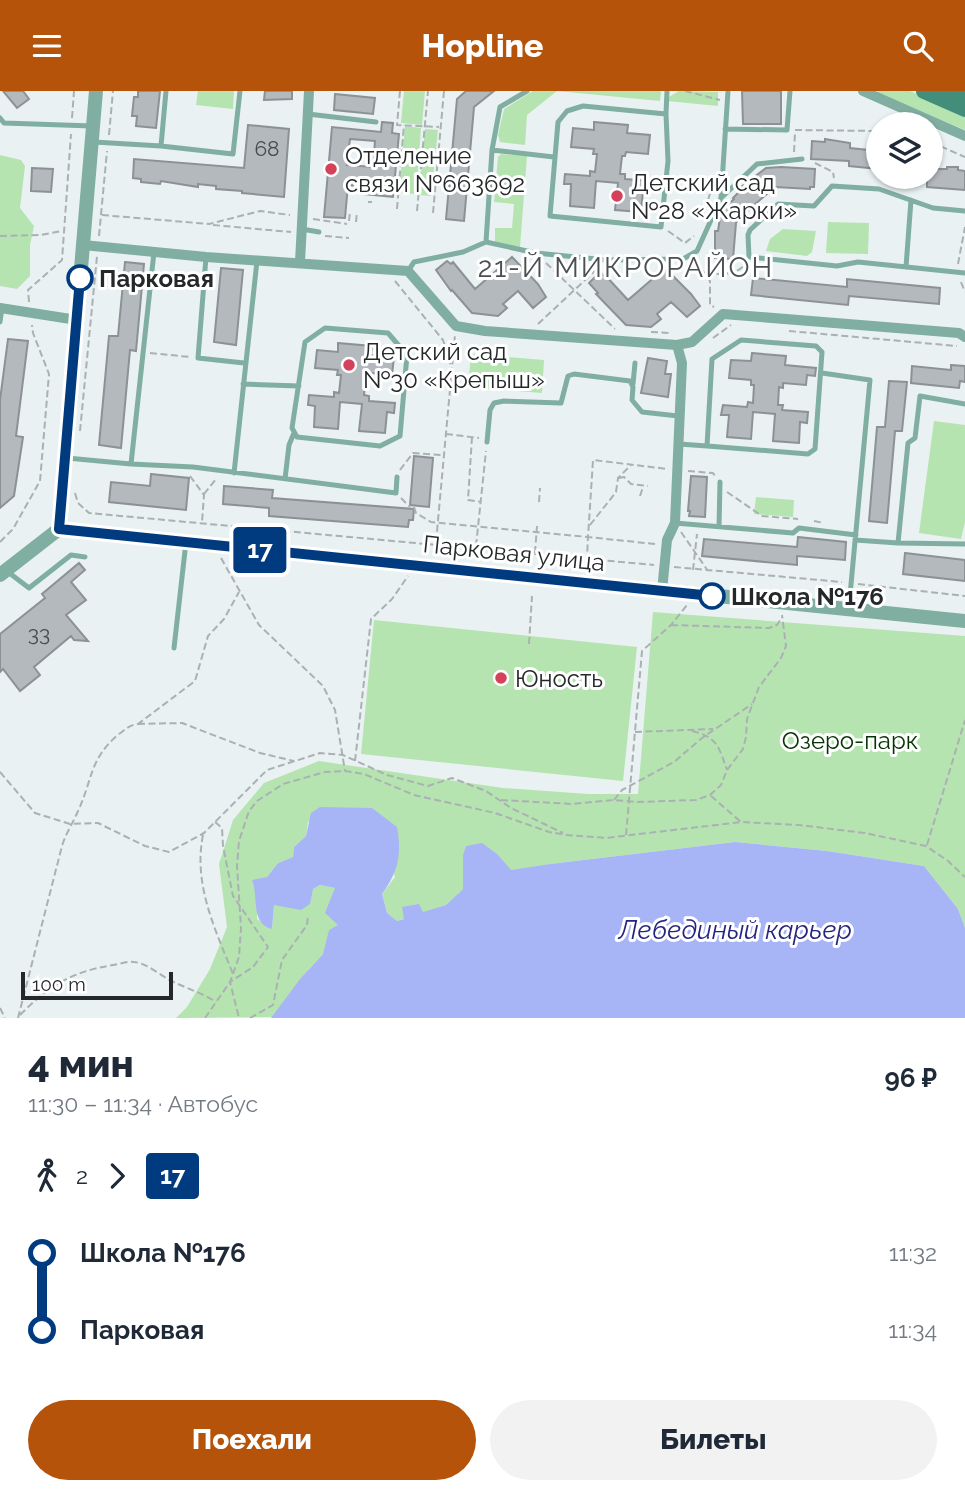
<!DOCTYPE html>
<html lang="ru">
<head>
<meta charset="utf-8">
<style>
  body { margin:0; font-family:Raleway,sans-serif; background:#f2f2f3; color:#1f2937; height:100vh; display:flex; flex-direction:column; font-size:26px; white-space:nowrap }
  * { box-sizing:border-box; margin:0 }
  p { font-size:23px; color:#747a83 }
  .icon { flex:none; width:38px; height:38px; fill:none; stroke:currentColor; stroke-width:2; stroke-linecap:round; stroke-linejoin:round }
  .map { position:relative; height:927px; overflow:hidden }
  .sheet { display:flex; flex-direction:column; background:#fff; flex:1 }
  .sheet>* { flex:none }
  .badge { padding:0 14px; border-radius:5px; font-size:24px; line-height:46px }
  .fabs { position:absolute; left:866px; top:21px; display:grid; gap:14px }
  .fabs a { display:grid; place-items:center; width:77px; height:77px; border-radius:50%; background:#fff; box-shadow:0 2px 5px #0004; font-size:35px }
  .scale { position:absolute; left:21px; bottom:18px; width:152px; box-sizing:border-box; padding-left:7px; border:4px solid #252829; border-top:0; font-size:19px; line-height:24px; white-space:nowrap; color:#252829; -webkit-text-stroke:5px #fff; paint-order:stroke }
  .map>.badge { position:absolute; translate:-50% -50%; box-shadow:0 0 0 4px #fff }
  .legs { display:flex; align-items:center; gap:10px; height:77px; padding:0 28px; font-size:23px }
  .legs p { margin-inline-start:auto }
  .overview { display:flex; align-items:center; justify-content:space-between; height:119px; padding:0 28px }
  h1 { font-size:38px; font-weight:800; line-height:52px }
  .action { display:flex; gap:14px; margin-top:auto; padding:14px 28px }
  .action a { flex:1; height:80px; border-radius:42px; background:#b45309; color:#fff; font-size:28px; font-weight:800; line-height:80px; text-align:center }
  .action a+a { background:#f2f2f3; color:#1f2937 }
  ul { padding:0 28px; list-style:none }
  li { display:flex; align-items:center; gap:24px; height:77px; font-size:26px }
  li i { display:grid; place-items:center; width:10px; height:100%; margin:0 9px; background:currentColor }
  li i::after { content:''; width:18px; height:18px; margin:-9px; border:5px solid; border-radius:50%; background:#fff }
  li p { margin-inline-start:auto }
  li:first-child i { background:linear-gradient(#0000 50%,currentColor 0) }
  li:last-child i { background:linear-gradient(currentColor 50%,#0000 0) }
  header { display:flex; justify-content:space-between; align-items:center; height:91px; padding:0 28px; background:#b45309; color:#fff; font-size:32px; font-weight:800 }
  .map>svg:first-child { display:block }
  .green { fill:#b6e4b1 }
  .water { fill:#a7b4f6 }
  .building { fill:#b4b9be; stroke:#8c9195; stroke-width:2; fill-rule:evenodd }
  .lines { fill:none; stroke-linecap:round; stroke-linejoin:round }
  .path { stroke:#aab1b2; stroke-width:2; stroke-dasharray:7 3.5; stroke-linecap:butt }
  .service { stroke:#80aea1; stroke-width:5 }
  .minor { stroke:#80aea1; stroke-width:10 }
  .tertiary { stroke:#80aea1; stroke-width:14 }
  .secondary { stroke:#428e7b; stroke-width:16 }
  .line-1-casing { stroke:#fff; stroke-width:16 }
  .line-1 { stroke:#003b80; stroke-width:10 }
  .poi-dot { fill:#d34259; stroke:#fff; stroke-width:2.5 }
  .stop-1-dot { fill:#fff; stroke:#003b80; stroke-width:3.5 }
  .labels { text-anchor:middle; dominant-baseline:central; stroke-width:6; stroke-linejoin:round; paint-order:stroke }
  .number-label { font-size:21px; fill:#494c4e }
  .poi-label { font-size:24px; fill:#252829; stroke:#fff; text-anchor:start }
  .stop-label { font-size:24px; font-weight:bold; fill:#252829; stroke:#fff; text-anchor:start }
  .street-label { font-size:24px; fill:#252829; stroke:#fff }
  .park-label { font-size:24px; fill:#063304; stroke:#fff }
  .water-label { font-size:26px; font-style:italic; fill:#26247f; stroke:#fff }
  .quarter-label { font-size:28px; letter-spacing:2px; fill:#4a5052; stroke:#fff }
</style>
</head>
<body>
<header><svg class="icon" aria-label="menu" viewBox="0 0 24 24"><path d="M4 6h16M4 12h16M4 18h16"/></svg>Hopline<svg class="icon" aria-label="search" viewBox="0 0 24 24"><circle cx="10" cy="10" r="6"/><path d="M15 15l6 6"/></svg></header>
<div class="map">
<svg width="965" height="927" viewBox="0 0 965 927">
  <rect width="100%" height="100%" fill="#e9f1f2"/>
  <path class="green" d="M 198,0 L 234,0 L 233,18 L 196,14 Z
    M 404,0 L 425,0 L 422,34 L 401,32 Z
    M 533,0 L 660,0 L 661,1 L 660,10 L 557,0 L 527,24 L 525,54 L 500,51 L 498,44 L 504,18 Z
    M 679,0 L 718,1 L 718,15 L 667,10 L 669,6 Z
    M 878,0 L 910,0 L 965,24 L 965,39 L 877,2 Z
    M 405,35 L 421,37 L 416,103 L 399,102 Z
    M 425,38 L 438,39 L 431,105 L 419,104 Z
    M 501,63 L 527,65 L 520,156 L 507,155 L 495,151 L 495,137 L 512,137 L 514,113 L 494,111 L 498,66 Z
    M 0,64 L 21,69 L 25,75 L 20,117 L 34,135 L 30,154 L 30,185 L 17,198 L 0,195 Z
    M 828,131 L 869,132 L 868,163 L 826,162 Z
    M 783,138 L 816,140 L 812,161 L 807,165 L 766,160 L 770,148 Z
    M 471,263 L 544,269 L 542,302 L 468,296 Z
    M 934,330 L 965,334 L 965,431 L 961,448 L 919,442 Z
    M 756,406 L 794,409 L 793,426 L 754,423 Z
    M 653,521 L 965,545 L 965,837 L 958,818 L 924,775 L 827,760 L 735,751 L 550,773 L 510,780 L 497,763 L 463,764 L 463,798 L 446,814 L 397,830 L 387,822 L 382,803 L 395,786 L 372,717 L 352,717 L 308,731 L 306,745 L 294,756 L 293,766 L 278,772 L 267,786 L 253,790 L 257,801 L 257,828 L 272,838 L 274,814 L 310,806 L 313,798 L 320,794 L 335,797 L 339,834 L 323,863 L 309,878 L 273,926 L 176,927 L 187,916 L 210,878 L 227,836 L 219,773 L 233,729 L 264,692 L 319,670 L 503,697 L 588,703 L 638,703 Z
    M 374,529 L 637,556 L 623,690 L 361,663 Z"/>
  <path class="water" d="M 320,716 L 372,717 L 397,736 C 402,764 398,781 382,803 L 387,822 L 397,830 L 404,828 L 402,816 L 419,813 L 423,821 L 446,814 L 463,798 L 463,764 L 466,755 L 482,752 L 497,763 L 511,779 L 550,773 L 735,751 L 827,760 L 924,775 L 958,818 L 965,837 L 965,927 L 271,927 L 300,888 L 323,863 L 329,839 L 338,834 L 325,822 L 335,797 L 320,794 L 313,798 L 310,813 L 301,819 L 274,814 L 272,838 C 250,832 259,807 252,789 L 267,786 L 278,772 L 293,766 L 294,756 L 306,745 L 311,722 Z"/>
  <path class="building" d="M 3,0 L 23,0 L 29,8 L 17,17 Z
    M 138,0 L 160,0 L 156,37 L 136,35 L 137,25 L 132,25 L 134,6 L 138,6 Z
    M 265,0 L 292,0 L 292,8 L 264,9 Z
    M 466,0 L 494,0 L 474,16 L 464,130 L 446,128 L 457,8 Z
    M 742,0 L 781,0 L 781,33 L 743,33 Z
    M 335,3 L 375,7 L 373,23 L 334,19 Z
    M 382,31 L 393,32 L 392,42 L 399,43 L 393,106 L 364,103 L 364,96 L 348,94 L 345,127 L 324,126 L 332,36 L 381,41 ZM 350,48 L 375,50 L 373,76 L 347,74 Z
    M 594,31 L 628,34 L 627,42 L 650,44 L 648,63 L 626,61 L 625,65 L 622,65 L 620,83 L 625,83 L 625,88 L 651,90 L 650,101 L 643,100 L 641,121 L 615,119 L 618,92 L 596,90 L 594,117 L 570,115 L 571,93 L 564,93 L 565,83 L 590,85 L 590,80 L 595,81 L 597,63 L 593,63 L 594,58 L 571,56 L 573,37 L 594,39 Z
    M 248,34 L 289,38 L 284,106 L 242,102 L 242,100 L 216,98 L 216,95 L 198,93 L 198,96 L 161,90 L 160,93 L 141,91 L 141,88 L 133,87 L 134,68 L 244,77 Z
    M 825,48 L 850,52 L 850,57 L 878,60 L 878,78 L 849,75 L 849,70 L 811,68 L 812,50 L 825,51 Z
    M 781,76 L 815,78 L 814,96 L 810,96 L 810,98 L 775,96 L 739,127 L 736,132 L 733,168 L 715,167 L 715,140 L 718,140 L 721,120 L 734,108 L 733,107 L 739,101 L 737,99 L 766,77 Z
    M 947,76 L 958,76 L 958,79 L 965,80 L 965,99 L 927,96 L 927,86 L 931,86 L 931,80 L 935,80 L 935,78 L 947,78 Z
    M 32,77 L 53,78 L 51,101 L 31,100 Z
    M 512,166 L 538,193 L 546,206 L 533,217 L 518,200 L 503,213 L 507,217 L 498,225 L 472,222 L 452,199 L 451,200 L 436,179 L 447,170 L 451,173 L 453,171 L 475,198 Z
    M 125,171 L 144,173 L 136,260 L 130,259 L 121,357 L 99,354 L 109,245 L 118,245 Z
    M 221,177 L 243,179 L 236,254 L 214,251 Z
    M 665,177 L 691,203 L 700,215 L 687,226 L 671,211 L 657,223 L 661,228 L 651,236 L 626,234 L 596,203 L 598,202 L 589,192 L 600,181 L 604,185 L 605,184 L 628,209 Z
    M 753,187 L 847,196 L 847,188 L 940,197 L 939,213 L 849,205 L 848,214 L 751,204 Z
    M 8,248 L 28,250 L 16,345 L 23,346 L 14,405 L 0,417 L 0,309 Z
    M 338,252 L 372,255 L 371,264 L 394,266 L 392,284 L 370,282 L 369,287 L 366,287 L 364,304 L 369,305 L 369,310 L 395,312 L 394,322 L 387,321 L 385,342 L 359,340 L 362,313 L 340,311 L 338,338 L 314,336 L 315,315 L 308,314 L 309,304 L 334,306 L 334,301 L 339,302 L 341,284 L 337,284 L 338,279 L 315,277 L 317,259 L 338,261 Z
    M 752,262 L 786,265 L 785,274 L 816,277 L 815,285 L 807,284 L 806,294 L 783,292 L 783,297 L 779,296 L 778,314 L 783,314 L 782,319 L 808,321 L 807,332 L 800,331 L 799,352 L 773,350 L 775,323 L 753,321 L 751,348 L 727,346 L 729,324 L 721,324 L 723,314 L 747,316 L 748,311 L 753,312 L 754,294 L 751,294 L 751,289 L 729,287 L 731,269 L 751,270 Z
    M 648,267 L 667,270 L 665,283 L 671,283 L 668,306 L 641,302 Z
    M 951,274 L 965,275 L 965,291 L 960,290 L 959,297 L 911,292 L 912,275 L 951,279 Z
    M 889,290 L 907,291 L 902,340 L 895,340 L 887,432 L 869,430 L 877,336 L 885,336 Z
    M 414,365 L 433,367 L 429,416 L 410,414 Z
    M 151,383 L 189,387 L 186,419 L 109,411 L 111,391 L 150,395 Z
    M 691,385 L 707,386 L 705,426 L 689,425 L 690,420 L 688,420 Z
    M 224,395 L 273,399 L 272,407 L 414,418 L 413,429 L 409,429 L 408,436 L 269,425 L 269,417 L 223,413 Z
    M 798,446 L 846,451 L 845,469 L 797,465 L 797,474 L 702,465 L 704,448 L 797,456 Z
    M 905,462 L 965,469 L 965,490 L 903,483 Z
    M 79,472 L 85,479 L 71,491 L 86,509 L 66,524 L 88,550 L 74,549 L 71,545 L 34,576 L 40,584 L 20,600 L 3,578 L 0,581 L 0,543 L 45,507 L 42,503 Z"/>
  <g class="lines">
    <path class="path" d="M 400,0 L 397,34 L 439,36
      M 685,0 L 720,9
      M 72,27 L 74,0
      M 795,39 L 878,40
      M 109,44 L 113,0
      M 931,51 L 965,66
      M 794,61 L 795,42
      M 815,72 L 833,81 L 834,87
      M 368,111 L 372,111
      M 397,118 L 404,34
      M 417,120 L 428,0
      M 433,122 L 444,0
      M 102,124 L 209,133 L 260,120 L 290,124
      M 313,128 L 347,133
      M 702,128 L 714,90
      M 349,130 L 350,121
      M 356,131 L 357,121
      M 213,134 L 291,141
      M 668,140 L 685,152 L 694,145
      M 0,145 L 40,144 L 62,140
      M 99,145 L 107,60
      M 325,145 L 349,147
      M 695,169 L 710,190 L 710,214 L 714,216
      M 546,172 L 615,238
      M 958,173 L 965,136
      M 706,183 C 721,183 737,185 746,172
      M 395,190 L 443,249 L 451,275
      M 961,191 L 965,201
      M 29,211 L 28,199 L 62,169 L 71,43
      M 538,233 L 598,177
      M 789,240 L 957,255
      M 651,241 L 670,242
      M 713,247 L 731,234
      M 150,262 L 190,266
      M 80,340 L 97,165
      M 446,343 L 479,347
      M 472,346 L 468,409 L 481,411
      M 400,379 L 413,362 L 442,364
      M 688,380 L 713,382 L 715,385
      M 190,385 L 204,404 L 202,431
      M 619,387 L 624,386 L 631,393 L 648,395
      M 727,401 L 762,425 L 798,428
      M 75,402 L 78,412 L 89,422 L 654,474
      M 204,403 L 216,388
      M 640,405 L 643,396
      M 401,407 L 410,416
      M 539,411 L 540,397
      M 414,416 L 416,422 L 431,431 L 588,446 L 587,466
      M 814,430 L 824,432
      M 590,434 L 616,401 L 618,387 L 631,374
      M 681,441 L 708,480
      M 0,451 L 13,438 L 40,390 L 49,283 L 33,242 L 32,234
      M 436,451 L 455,244
      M 655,453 L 588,446 L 593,369 L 668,378
      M 476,455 L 486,360
      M 535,462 L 537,435
      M 221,467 L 259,534 L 323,595 L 335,619 L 345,680
      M 674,476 L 842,491
      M 693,479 L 697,443
      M 858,493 L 965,505
      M 671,534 L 769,537 L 777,534 L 782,526
      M 529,553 L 532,505
      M 138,633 L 182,632 L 260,662 L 294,670
      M 692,640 C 718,646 719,657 727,679
      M 635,641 L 713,638
      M 355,670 L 371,528 L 392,508 L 408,485
      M 0,681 L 35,722 L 70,733 L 98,732 L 145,755 L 169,761 L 204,742 L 267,679 L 320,662 L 343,664 L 387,684 L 428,695 L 452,687 L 486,700 L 511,717 L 563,742
      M 711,705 L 741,731
      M 501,709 L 572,713 L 614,709 L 637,711 L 696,709 L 710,704 L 721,694 L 727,679 L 743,658 L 746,646 L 747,628 L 759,596 L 781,567 L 786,555 L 782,524
      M 614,709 L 622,699 L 674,671 L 702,647 L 752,613
      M 215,731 L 222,737 L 223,755 L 233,805 L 268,856 L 253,876 L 230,891 L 239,927
      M 203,744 C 193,793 215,838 233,883
      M 626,744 L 642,560 L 671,534 L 687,514
      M 927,754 L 965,629
      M 0,917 L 5,927
      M 20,924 C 50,894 71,881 113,874 C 120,873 128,870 134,871 C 146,872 157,882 168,888 C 184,897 201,901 216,911
      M 18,927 L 62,755 C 66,742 73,732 78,720 C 93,688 89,668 119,643 C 126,638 129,634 138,633 L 195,590 L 208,545 L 224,528 L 239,501
      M 205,927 L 230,891 L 239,866 L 241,837 L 237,775 L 239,750 L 249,720 L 257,710 L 283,693 L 325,681 L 345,680 L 364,683 L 414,704 L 495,722 L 549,741 L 567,744 L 606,747 L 741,731 L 799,734 L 865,742 L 926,755 L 948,770 L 965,786
      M 250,927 L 273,914 L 282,869 L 307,834 L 308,825"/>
    <path class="service" d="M 583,15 L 666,23 L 668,70 L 661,136 L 550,125 L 558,31 L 567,20 Z
      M 308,23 L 376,31
      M 666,23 L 667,0
      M 0,27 L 4,32 L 92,35
      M 725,38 L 787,39 L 790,0
      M 94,51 L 161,55 L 233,63 L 240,0
      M 161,55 L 166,0
      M 492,59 L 554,66
      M 721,107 L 728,0
      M 965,120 L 933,117 L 879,98 L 832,95 L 814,115 L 778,113 L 750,139 L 748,144 L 749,166 L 837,175 L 858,171 L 965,182
      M 302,138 L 319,141
      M 486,151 L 492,59 L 500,16 L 527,0
      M 206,166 L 198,267 L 244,272
      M 906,176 L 911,109
      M 408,180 L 414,171 L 463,161 L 486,151 L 536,162 L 606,169 L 683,168 L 697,160 L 721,107 L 757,73 L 802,68
      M 0,231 L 2,217
      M 325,237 L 388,242 L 407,264 L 400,345 L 380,355 L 297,346 L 292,337 L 305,251 Z
      M 741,249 L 816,255 L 822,261 L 815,358 L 808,363 L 707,355 L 712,268 Z
      M 822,282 L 870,289 L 849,515
      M 243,293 L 299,295
      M 633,293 L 635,272
      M 965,313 L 920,305 L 915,347 L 908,352 L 898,452 L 965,453
      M 487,351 L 490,319 L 494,312 L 504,310 L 561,312 L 568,285 L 574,283 L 630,290 L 633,296 L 632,309 L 642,321 L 678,325
      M 679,353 L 707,355
      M 67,367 L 131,373 L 154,161
      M 131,373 L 193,376 L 396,402 L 397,386
      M 234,382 L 257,170
      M 285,388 L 289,354 L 294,342
      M 675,432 L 793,442 L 799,437 L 856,444
      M 719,436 L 720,391
      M 855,449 L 898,452
      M 8,481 L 29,497 L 71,464 L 85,466
      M 174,557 L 186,451"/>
    <path class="minor" d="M 863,0 L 965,45
      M 83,154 L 206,166 L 408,180 L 456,235 L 485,240 L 677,254 L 682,272 L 675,432 L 667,449 L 662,500
      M 300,171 L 309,0
      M 0,217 L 77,229
      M 677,254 L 692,251 L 723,223 L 959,242 L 965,246"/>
    <path class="tertiary" d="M 59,438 L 96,0
      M 0,484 L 59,438 L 965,530"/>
    <path class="secondary" d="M 924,0 L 965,18
      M 952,0 L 965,5"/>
  </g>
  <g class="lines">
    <defs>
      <path id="line-1" d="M 80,187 L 59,438 L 712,505"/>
    </defs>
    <use href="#line-1" class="line-1-casing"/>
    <use href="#line-1" class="line-1"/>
  </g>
  <g class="poi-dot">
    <circle cx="331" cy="78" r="7"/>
    <circle cx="617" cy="105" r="7"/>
    <circle cx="349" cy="274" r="7"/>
    <circle cx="501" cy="587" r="7"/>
  </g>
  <g class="stop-1-dot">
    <circle cx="80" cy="187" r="12"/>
    <circle cx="712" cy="505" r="12"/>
  </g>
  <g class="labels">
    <g class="number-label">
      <text x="267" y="57">68</text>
      <text x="39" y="542">33</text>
    </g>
    <g class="poi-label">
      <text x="345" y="64">Отделение<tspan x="345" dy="28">связи №663692</tspan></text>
      <text x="631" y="91">Детский сад<tspan x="631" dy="28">№28 «Жарки»</tspan></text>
      <text x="363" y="260">Детский сад<tspan x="363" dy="28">№30 «Крепыш»</tspan></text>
      <text x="515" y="587">Юность</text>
    </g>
    <g class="stop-label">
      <text x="99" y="187">Парковая</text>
      <text x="731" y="505">Школа №176</text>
    </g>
    <g class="street-label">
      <text transform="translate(514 462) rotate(6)">Парковая улица</text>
    </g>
    <g class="park-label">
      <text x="850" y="649">Озеро-парк</text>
    </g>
    <g class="water-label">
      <text x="735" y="839">Лебединый карьер</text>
    </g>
    <g class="quarter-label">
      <text x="626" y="176">21-Й МИКРОРАЙОН</text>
    </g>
  </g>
</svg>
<div class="fabs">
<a><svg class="icon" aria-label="layers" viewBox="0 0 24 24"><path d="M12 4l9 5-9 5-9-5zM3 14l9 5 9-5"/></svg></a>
</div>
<div class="scale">100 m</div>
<b class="badge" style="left:260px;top:459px;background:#003b80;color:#fff">17</b>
</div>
<section class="sheet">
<div class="overview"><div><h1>4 мин</h1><p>11:30 – 11:34 · Автобус</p></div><b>96 ₽</b></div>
<div class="legs"><svg class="icon" aria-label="walk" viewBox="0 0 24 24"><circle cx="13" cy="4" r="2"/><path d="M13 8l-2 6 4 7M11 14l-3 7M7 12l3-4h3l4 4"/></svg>2<svg class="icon" aria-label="forward" viewBox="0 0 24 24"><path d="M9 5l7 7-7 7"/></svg><b class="badge" style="background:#003b80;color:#fff">17</b></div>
<ul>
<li><i style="color:#003b80"></i><b>Школа №176</b><p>11:32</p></li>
<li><i style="color:#003b80"></i><b>Парковая</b><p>11:34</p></li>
</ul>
<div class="action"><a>Поехали</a><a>Билеты</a></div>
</section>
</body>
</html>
